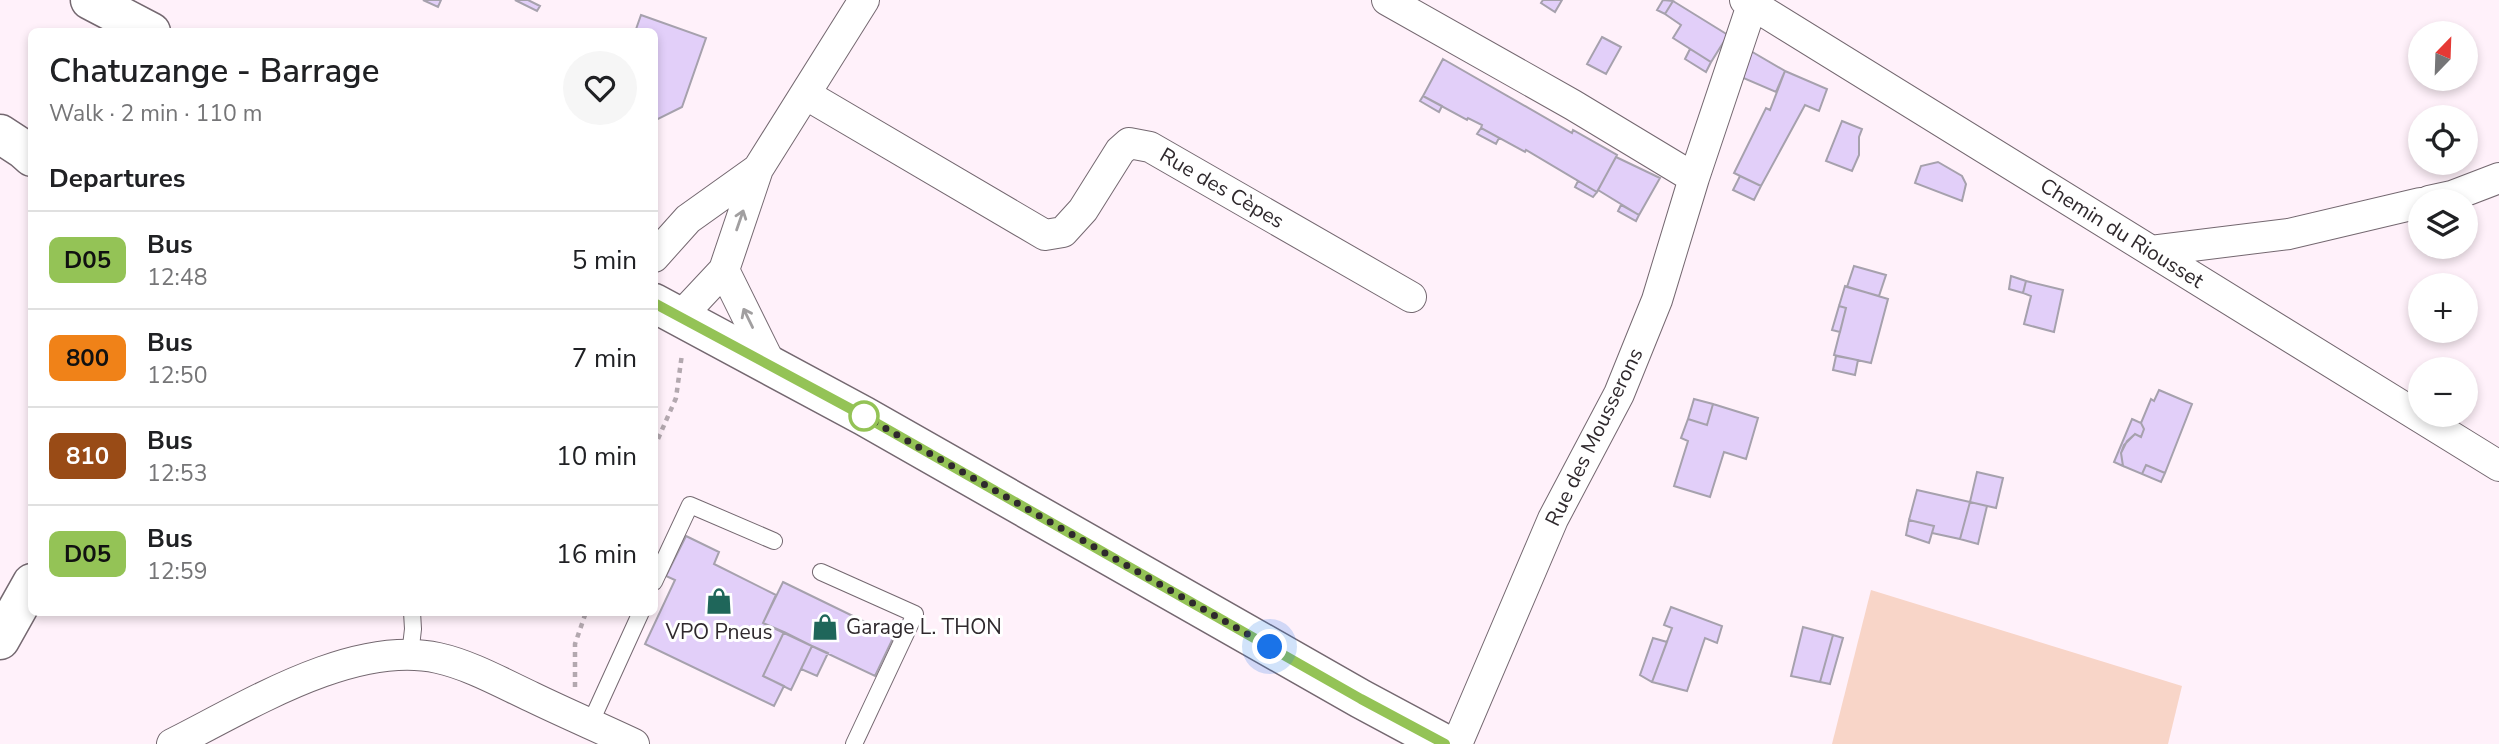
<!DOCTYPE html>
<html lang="en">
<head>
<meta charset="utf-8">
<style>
  body { margin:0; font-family:"Nunito Sans",sans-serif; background:#f6f6f6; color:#202124; height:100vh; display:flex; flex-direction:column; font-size:26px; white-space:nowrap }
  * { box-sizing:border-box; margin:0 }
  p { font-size:23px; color:#757577 }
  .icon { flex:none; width:38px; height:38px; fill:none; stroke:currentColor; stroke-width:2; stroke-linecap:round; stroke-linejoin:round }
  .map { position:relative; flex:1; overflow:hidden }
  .details { position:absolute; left:28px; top:28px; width:630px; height:588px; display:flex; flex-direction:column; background:#fff; border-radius:10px; box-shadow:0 4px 10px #0003 }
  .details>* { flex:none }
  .badge { padding:0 14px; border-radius:10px; font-size:24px; line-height:46px }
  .needle { width:46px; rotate:23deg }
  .tools { position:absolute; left:2408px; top:21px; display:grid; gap:14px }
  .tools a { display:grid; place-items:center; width:70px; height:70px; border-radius:50%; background:#fff; box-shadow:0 4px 10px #0003; font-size:35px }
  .you { position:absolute; width:35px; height:35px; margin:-18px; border:5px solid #fff; border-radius:50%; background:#1a73e8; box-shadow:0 0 0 10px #1a73e833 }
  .map>.badge { position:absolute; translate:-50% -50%; box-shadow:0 0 0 4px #fff }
  h2 { padding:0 21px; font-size:26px; line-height:63px }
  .round { display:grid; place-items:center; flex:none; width:74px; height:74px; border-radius:37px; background:#f6f6f6 }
  .head { display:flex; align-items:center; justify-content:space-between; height:119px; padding:0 21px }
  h1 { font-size:33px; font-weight:600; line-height:52px }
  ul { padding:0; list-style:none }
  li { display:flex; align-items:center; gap:21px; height:98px; padding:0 21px; border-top:2px solid #e0e0e0 }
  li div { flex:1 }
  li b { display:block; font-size:26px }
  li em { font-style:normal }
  li .badge { min-width:77px; font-weight:700; text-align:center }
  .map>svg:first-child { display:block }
  .green { fill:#f8d5c8 }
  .building { fill:#e2cff9; stroke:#a6a1ad; stroke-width:2 }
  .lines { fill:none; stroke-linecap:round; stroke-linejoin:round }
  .lane-casing { stroke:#746870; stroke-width:18 }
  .street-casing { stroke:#746870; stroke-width:32 }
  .secondary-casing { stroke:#746870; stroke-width:41 }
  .primary-casing { stroke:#746870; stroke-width:41 }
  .path { stroke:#b3a8af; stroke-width:4.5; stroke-dasharray:5 5; stroke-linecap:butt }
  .lane { stroke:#fff; stroke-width:16 }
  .street { stroke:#fff; stroke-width:30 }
  .secondary { stroke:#fff; stroke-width:38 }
  .primary { stroke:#fff; stroke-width:38 }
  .oneway { stroke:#a19fa0 }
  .line-casing { stroke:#fff; stroke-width:16 }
  .line { stroke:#94c356; stroke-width:10 }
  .walk { stroke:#2f292d; stroke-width:7; stroke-dasharray:0 12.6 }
  .stop-dot { fill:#fff; stroke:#94c356; stroke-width:3.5 }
  .labels { text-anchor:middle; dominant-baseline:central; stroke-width:6; stroke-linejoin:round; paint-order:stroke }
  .street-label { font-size:21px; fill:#2f292d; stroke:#fff }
  .poi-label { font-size:21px; fill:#2f292d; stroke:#fff; text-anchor:start }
</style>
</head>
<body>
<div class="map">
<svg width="2499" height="744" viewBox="0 0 2499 744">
  <rect width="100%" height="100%" fill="#fff1fa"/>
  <path class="green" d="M 1871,590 L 2182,686 L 2168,744 L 1832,744 Z"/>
  <path class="building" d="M 423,0 L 441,0 L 438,7 Z
    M 515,0 L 528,0 L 540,6 L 537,11 Z
    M 1543,0 L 1562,0 L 1555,12 L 1541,3 Z
    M 1663,0 L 1673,1 L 1665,14 L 1657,10 Z
    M 1673,1 L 1728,35 L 1711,62 L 1673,38 L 1681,25 L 1665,14 Z
    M 641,15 L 706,38 L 682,107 L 654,121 L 654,32 L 635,32 Z
    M 1602,37 L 1621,47 L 1606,74 L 1587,64 Z
    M 1690,49 L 1711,62 L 1706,72 L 1685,59 Z
    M 1749,50 L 1785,71 L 1776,92 L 1741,77 Z
    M 1443,59 L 1572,133 L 1573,130 L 1617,155 L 1597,192 L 1526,150 L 1525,152 L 1481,128 L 1482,125 L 1468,118 L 1467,120 L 1423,96 Z
    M 1785,71 L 1827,89 L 1819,111 L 1805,105 L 1761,186 L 1734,173 L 1766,108 L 1770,110 Z
    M 1423,96 L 1442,106 L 1439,112 L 1420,101 Z
    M 1842,121 L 1862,129 L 1859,137 L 1859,155 L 1852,171 L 1826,161 Z
    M 1481,128 L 1499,138 L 1496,144 L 1477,134 Z
    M 1616,157 L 1660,178 L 1639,215 L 1598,190 Z
    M 1938,162 L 1962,176 L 1966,184 L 1962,201 L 1915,183 L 1921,166 Z
    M 1740,176 L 1761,186 L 1754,200 L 1733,190 Z
    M 1578,181 L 1597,192 L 1593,197 L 1575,187 Z
    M 1621,205 L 1639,215 L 1636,221 L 1618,211 Z
    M 1854,266 L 1886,275 L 1879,296 L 1847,287 Z
    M 2011,276 L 2026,281 L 2023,293 L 2009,289 Z
    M 2026,281 L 2063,290 L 2054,332 L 2024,324 L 2031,296 L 2023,293 Z
    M 1845,286 L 1888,299 L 1871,363 L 1834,355 L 1846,308 L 1839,306 Z
    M 1839,306 L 1846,308 L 1840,332 L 1832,330 Z
    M 1836,356 L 1858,360 L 1855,375 L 1833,370 Z
    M 2159,390 L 2192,404 L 2165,473 L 2146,465 L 2142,474 L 2123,466 L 2121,453 L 2127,441 L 2135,434 L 2141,437 L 2144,429 L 2141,423 L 2151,399 L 2154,401 Z
    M 1694,399 L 1713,404 L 1707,425 L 1688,419 Z
    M 1713,404 L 1758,418 L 1746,459 L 1724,452 L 1710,497 L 1674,486 L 1688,441 L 1681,438 L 1688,419 L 1707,425 Z
    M 2132,419 L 2141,423 L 2144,429 L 2141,437 L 2135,434 L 2124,445 L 2121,453 L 2123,466 L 2114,462 Z
    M 2146,465 L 2165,473 L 2161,482 L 2142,474 Z
    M 1977,472 L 2003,478 L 1996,508 L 1970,502 Z
    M 1917,490 L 1970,502 L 1960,539 L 1932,533 L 1934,526 L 1909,520 Z
    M 1970,502 L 1987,506 L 1978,544 L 1960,539 Z
    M 1909,520 L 1934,526 L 1929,543 L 1906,535 Z
    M 686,536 L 719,552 L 714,564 L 776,595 L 763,623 L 784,632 L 763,676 L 784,686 L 774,706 L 645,644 L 675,580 L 666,576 Z
    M 783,582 L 894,636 L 875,676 L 763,623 Z
    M 1671,607 L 1722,626 L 1717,643 L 1705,638 L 1687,691 L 1652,682 L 1672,628 L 1664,625 Z
    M 1803,627 L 1833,635 L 1820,682 L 1791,676 Z
    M 784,632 L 812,646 L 791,690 L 763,676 Z
    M 1833,635 L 1843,638 L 1830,684 L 1820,682 Z
    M 1653,638 L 1667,642 L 1652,682 L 1640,675 Z
    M 812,646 L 828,653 L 817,676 L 801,669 Z"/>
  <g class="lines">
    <defs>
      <path id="lane" d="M 821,572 L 915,614 L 854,744
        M 654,582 L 690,505 L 774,541
        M 410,655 L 413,629 L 412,612
        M 590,724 L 641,612"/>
      <path id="street" d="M 1387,0 L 1573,105 L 1694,178
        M 1745,0 L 2499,466
        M 805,94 L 1045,235 L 1063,232 L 1083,210 L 1120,151 L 1129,143 L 1150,147 L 1411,297
        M 2429,201 L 2452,196 L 2499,178
        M 2151,251 L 2289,234 L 2420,203
        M 654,257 L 688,219 L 758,169
        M 724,270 L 772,367
        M 680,317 L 724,270 L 758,169 L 864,0
        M 172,744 C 246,707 353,639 438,658 C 470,665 502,683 532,697 C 565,713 600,728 634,744
        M 1457,744 L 1553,519 L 1619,394 L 1657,300 L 1694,178 L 1752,5"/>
      <path id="secondary" d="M 0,134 L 23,149 L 32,157
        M 0,640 L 32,583"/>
      <path id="primary" d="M 90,0 L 151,32
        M 654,303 L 864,416 L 1361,699 L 1445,744"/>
    </defs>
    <use href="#lane" class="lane-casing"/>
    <use href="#street" class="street-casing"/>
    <use href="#secondary" class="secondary-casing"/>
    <use href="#primary" class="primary-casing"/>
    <path class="path" d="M 654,448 L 676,398 L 682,354
      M 575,687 L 575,644 L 586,612"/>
    <use href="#lane" class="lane"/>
    <use href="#street" class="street"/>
    <use href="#secondary" class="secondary"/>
    <use href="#primary" class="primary"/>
  </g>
  <defs><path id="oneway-shaft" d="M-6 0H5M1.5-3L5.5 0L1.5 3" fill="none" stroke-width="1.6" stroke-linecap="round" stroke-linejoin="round" transform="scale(1.75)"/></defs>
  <g class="oneway">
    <use href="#oneway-shaft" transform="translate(740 220) rotate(-71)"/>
    <use href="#oneway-shaft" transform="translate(748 318) rotate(-116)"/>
  </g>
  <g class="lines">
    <defs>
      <path id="line" d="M 654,303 L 864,416 L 1361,699 L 1445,744"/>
    </defs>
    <use href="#line" class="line-casing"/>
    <use href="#line" class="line"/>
    <path class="walk" d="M 864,416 L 1270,647"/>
  </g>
  <defs>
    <symbol id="shop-bare" viewBox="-9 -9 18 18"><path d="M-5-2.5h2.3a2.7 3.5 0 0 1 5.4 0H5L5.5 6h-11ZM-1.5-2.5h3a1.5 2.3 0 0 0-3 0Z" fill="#1f665a" stroke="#fff" stroke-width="2.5" paint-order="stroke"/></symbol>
  </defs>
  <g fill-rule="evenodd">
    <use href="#shop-bare" x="700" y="582" width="38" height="38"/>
    <use href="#shop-bare" x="806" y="608" width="38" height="38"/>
  </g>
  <circle class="stop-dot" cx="864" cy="416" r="14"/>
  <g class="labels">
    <g class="street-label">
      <text transform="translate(1222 188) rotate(30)">Rue des Cèpes</text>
      <text transform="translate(2122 233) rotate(32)">Chemin du Riousset</text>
      <text transform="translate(1594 437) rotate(-64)">Rue des Mousserons</text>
    </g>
    <g class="poi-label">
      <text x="846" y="627">Garage L. THON</text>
      <text x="719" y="632" text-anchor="middle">VPO Pneus</text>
    </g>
  </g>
</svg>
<div class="tools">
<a><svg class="needle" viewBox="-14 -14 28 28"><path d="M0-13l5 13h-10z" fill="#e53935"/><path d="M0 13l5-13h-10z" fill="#757577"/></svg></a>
<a><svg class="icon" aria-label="locate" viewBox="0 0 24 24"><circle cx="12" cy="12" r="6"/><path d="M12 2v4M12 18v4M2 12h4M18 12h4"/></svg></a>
<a><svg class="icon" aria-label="layers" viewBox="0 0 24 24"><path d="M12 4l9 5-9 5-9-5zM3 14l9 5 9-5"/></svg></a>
<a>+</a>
<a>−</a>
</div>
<div class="you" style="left:1270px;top:647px"></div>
<section class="details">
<div class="head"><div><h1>Chatuzange - Barrage</h1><p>Walk · 2 min · 110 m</p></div><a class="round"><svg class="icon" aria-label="heart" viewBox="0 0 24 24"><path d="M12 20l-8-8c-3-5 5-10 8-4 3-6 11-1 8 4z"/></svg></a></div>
<h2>Departures</h2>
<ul>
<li><span class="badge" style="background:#94c356;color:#111">D05</span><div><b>Bus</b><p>12:48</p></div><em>5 min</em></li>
<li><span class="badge" style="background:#f08218;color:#111">800</span><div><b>Bus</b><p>12:50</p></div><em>7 min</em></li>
<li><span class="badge" style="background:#994b16;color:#fff">810</span><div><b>Bus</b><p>12:53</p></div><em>10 min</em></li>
<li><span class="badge" style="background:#94c356;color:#111">D05</span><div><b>Bus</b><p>12:59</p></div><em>16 min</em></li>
</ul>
</section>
</div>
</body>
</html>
